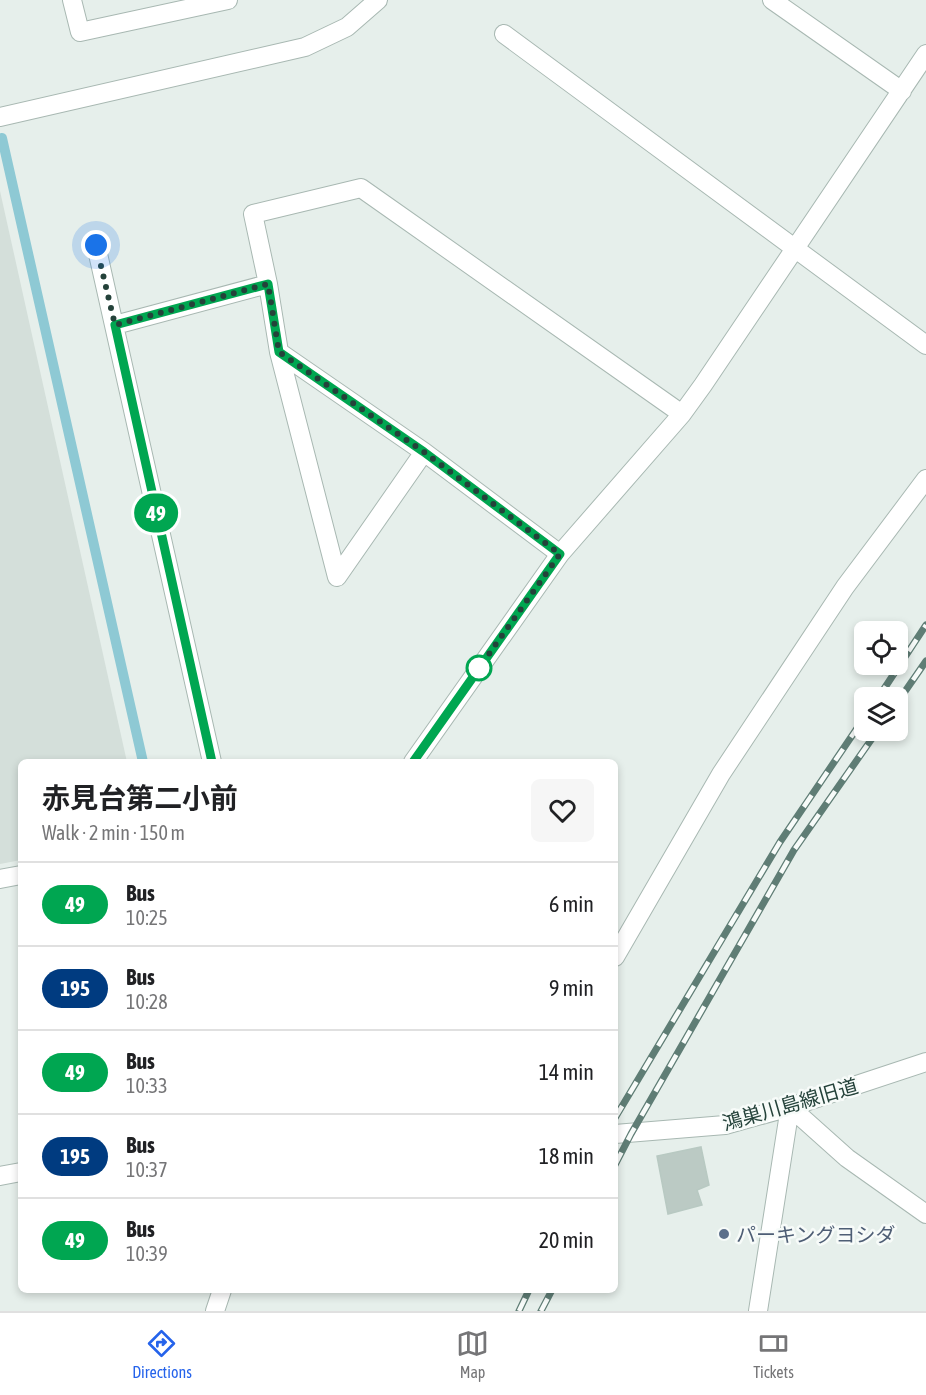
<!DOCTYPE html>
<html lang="en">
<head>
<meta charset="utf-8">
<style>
  body { margin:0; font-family:"Asap Condensed","Noto Sans JP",sans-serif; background:#f6f6f6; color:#202124; height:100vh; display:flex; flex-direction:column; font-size:22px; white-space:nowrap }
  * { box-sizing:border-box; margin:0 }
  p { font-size:20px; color:#757577 }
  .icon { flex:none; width:33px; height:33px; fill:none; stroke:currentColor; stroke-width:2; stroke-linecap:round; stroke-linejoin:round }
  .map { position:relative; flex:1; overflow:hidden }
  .details { position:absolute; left:18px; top:759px; width:600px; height:534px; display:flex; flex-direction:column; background:#fff; border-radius:9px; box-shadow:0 3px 9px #0003 }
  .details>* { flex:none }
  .badge { padding:0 12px; border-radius:20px; font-size:21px; line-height:39px }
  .fabs { position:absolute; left:854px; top:621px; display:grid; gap:12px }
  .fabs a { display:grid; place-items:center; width:54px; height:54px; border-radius:9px; background:#fff; box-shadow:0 3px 9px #0003; font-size:30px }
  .you { position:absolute; width:30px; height:30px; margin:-15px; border:4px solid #fff; border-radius:50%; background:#1a73e8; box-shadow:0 0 0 9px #1a73e833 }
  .map>.badge { position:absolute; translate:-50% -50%; box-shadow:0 0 0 3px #fff }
  .round { display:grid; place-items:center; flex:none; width:63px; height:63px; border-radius:9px; background:#f6f6f6 }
  .summary { display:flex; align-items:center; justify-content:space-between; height:102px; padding:0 24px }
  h1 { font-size:28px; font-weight:700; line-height:45px }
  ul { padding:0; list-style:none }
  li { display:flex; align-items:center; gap:18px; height:84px; padding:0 24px; border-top:2px solid #e0e0e0 }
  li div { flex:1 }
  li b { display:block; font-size:22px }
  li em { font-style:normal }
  li .badge { min-width:66px; font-weight:700; text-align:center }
  .tab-bar { display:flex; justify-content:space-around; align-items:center; height:84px; border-top:2px solid #e0e0e0; background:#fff; font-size:16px; color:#757577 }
  .tab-bar a { display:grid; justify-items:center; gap:3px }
  .tab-bar .selected { color:#2563eb }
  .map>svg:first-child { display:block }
  .built { fill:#d4dfda }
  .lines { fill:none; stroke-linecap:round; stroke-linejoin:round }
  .stream { stroke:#8ec9d4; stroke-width:10 }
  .building { fill:#bbcac4; stroke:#b8c9c2; stroke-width:1.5 }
  .minor-casing { stroke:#a8b8b2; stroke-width:20 }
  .minor { stroke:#fff; stroke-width:18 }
  .rail-casing { stroke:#5f7d75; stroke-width:7 }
  .rail { stroke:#f7fbf9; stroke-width:4.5; stroke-dasharray:14; stroke-linecap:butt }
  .line-casing { stroke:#fff; stroke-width:14 }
  .line { stroke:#00a651; stroke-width:9 }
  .walk { stroke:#24423a; stroke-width:6; stroke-dasharray:0 10.8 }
  .stop-dot { fill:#fff; stroke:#00a651; stroke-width:3 }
  .service-dot { fill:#5c6f8a; stroke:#f7fbf9; stroke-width:2 }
  .labels { text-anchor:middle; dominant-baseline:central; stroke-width:5; stroke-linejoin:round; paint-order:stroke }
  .street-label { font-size:20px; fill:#24423a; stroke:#f7fbf9 }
  .service-label { font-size:20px; fill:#4e5e75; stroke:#f7fbf9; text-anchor:start }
</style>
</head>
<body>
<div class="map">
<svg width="926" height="1311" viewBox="0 0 926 1311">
  <rect width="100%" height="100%" fill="#e6efeb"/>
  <path class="built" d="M 0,191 L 127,762 L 21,762 L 21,860 L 0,864 Z"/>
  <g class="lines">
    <path class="stream" d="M 2,138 L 143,762"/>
  </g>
  <path class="building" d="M 701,1147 L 709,1185 L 697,1190 L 702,1205 L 668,1214 L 657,1156 Z"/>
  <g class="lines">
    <defs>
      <path id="minor" d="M 72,0 L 80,32 L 228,0
        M 772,0 L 902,91
        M 504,34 L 926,345
        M 0,117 L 305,47 L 347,27 L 378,0
        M 96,245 L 212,762
        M 115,325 L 268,284
        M 279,352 L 424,452 L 560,554
        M 424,452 L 337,577 L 279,352 L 268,284 L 253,214 L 361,188 L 682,414
        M 413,762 L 560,554 L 682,414 L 703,385 L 926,54
        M 0,879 L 21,875
        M 615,957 L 721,774 L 845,587 L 926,479
        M 790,1107 L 847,1158 L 926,1214
        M 615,1134 L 725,1125 L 790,1107 L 926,1062
        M 0,1176 L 21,1172
        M 215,1311 L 222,1290
        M 758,1311 L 790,1107"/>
    </defs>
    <use href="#minor" class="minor-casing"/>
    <use href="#minor" class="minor"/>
    <defs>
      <path id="rail" d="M 878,698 L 926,625
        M 897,703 L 926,661
        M 615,1118 L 780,842 L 864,718
        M 615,1165 L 631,1134 L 794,850 L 878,730
        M 519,1311 L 529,1290
        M 541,1311 L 552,1290"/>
    </defs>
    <use href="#rail" class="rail-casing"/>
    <use href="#rail" class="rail"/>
  </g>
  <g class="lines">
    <defs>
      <path id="line" d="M 212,762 L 115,325 L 268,284 L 279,352 L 424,452 L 560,554 L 413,762"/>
    </defs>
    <use href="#line" class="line-casing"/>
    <use href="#line" class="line"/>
    <path class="walk" d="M 96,245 L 115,325 L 268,284 L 279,352 L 424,452 L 560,554 L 479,668"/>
  </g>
  <circle class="stop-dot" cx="479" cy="668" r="12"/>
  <circle class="service-dot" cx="724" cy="1234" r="6"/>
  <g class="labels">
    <g class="street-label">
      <text transform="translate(790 1104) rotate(-16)">鴻巣川島線旧道</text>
    </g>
    <g class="service-label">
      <text x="736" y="1234">パーキングヨシダ</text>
    </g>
  </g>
</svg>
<div class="fabs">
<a><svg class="icon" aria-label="locate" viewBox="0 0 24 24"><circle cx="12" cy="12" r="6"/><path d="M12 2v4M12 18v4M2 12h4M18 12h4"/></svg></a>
<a><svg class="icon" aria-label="layers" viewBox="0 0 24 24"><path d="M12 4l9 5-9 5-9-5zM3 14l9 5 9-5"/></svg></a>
</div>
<div class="you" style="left:96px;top:245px"></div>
<b class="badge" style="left:156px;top:513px;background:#00a651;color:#fff">49</b>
<section class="details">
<div class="summary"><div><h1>赤見台第二小前</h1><p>Walk · 2 min · 150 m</p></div><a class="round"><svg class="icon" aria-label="heart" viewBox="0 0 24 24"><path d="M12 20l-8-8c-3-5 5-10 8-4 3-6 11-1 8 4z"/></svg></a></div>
<ul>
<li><span class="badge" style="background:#00a651;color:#fff">49</span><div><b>Bus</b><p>10:25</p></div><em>6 min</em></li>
<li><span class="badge" style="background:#003b80;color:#fff">195</span><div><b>Bus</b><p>10:28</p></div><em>9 min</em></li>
<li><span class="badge" style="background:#00a651;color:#fff">49</span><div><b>Bus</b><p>10:33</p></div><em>14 min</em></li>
<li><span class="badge" style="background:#003b80;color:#fff">195</span><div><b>Bus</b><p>10:37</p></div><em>18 min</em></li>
<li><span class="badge" style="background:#00a651;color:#fff">49</span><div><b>Bus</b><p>10:39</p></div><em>20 min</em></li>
</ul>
</section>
</div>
<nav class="tab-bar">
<a class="selected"><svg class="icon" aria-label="directions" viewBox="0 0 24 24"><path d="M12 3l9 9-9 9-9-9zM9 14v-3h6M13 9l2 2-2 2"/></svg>Directions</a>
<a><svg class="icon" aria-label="map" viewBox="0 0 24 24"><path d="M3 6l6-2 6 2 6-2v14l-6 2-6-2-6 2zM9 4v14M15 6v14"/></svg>Map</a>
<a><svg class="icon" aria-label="tickets" viewBox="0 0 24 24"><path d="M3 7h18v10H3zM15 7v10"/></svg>Tickets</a>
</nav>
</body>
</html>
